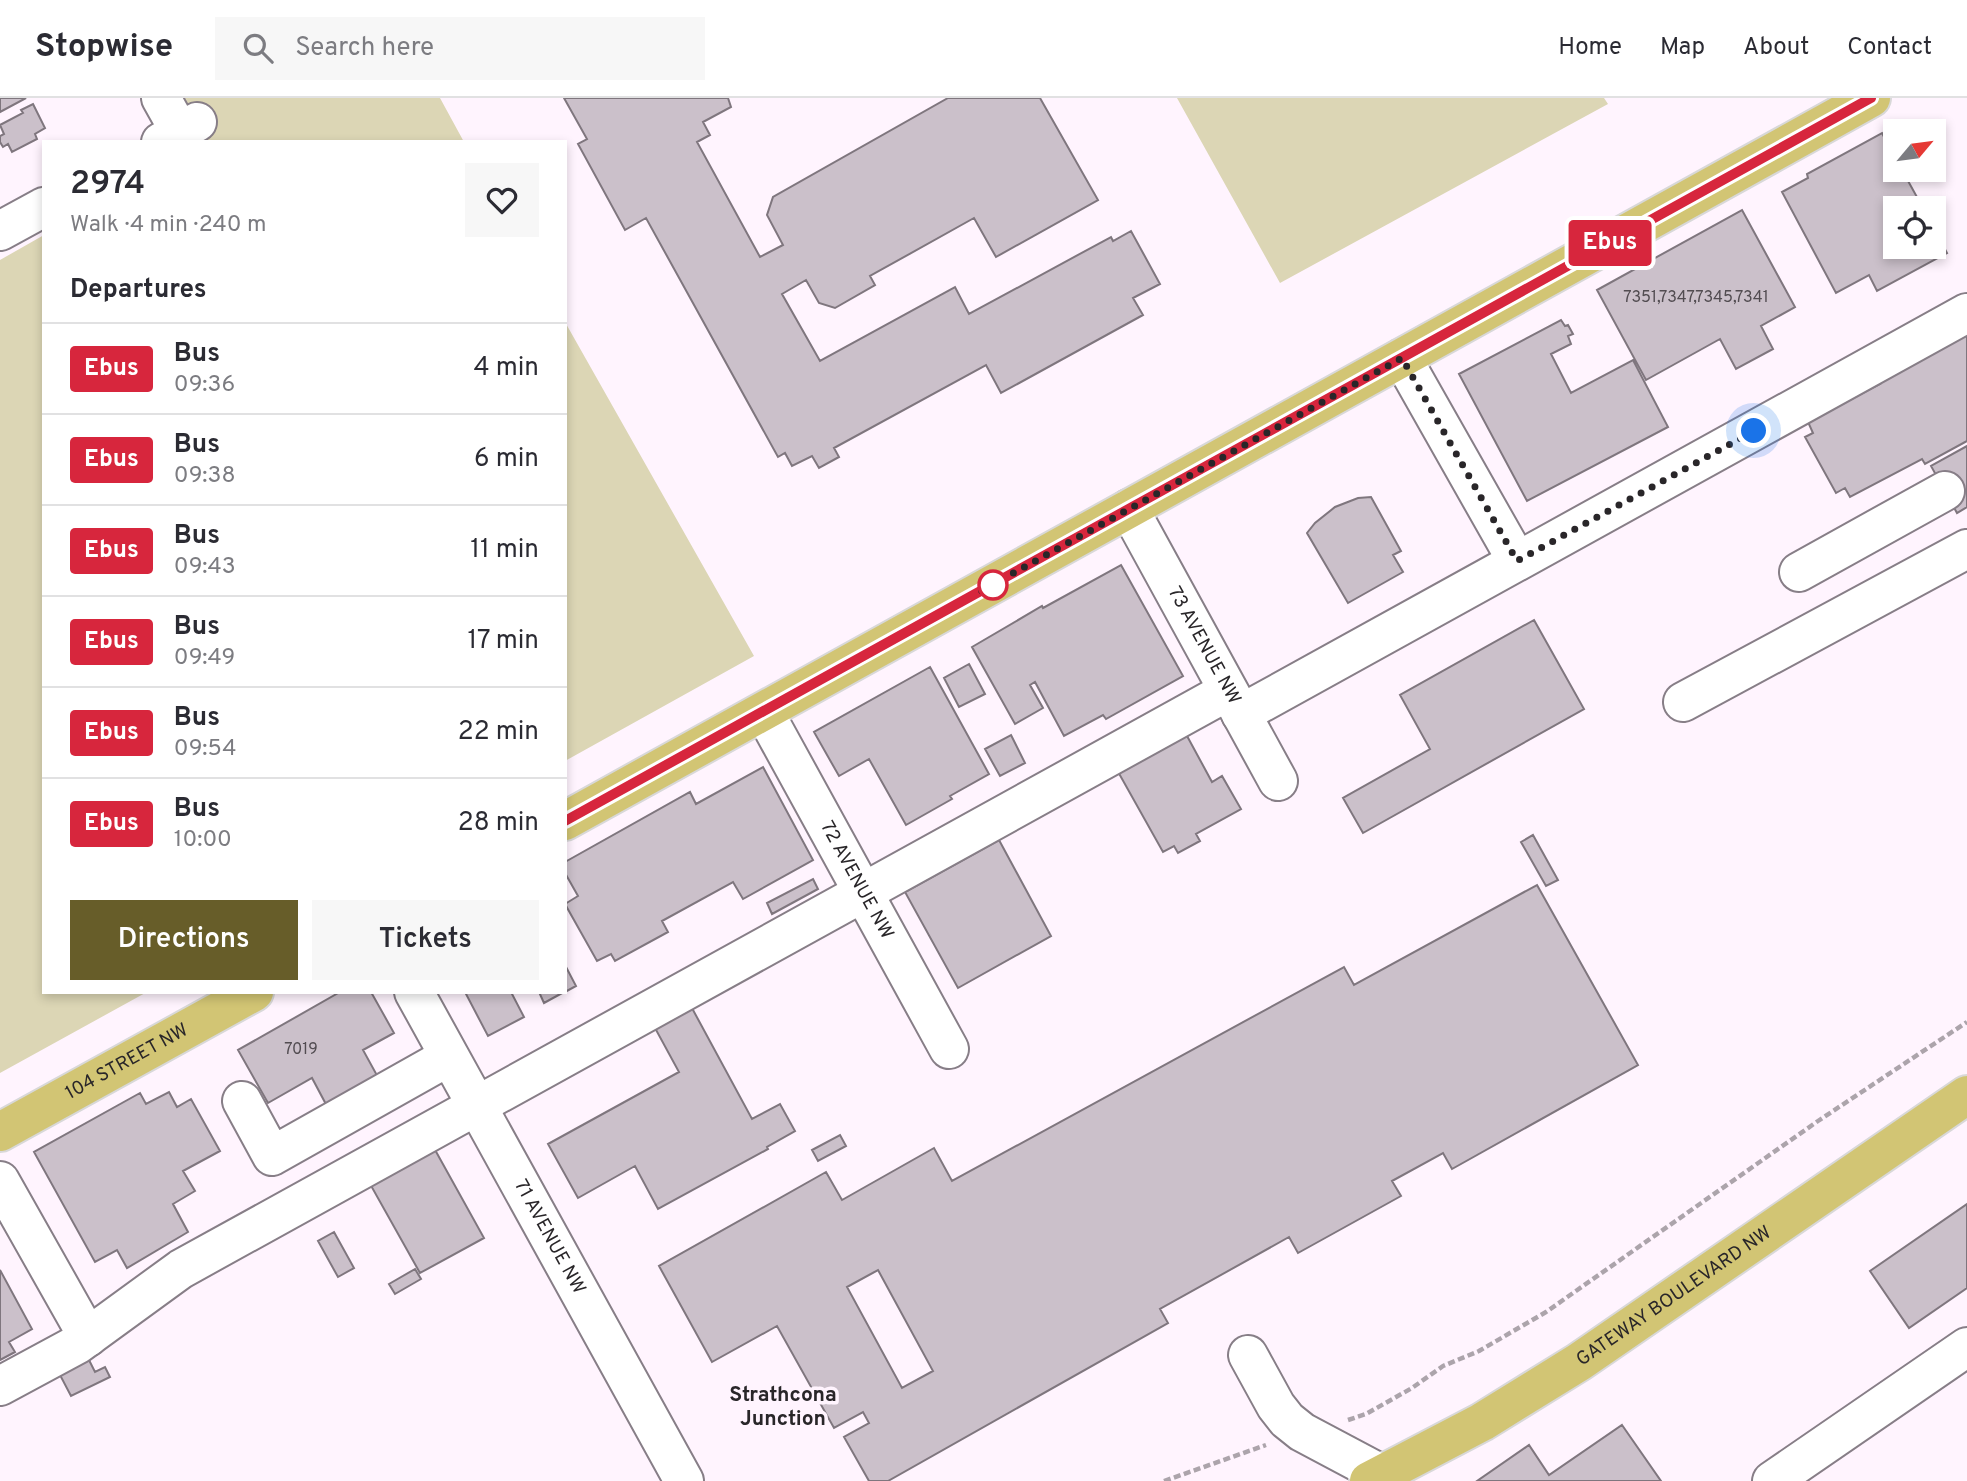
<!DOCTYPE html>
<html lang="en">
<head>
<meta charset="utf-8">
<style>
  body { margin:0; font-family:Overpass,sans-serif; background:#f7f7f7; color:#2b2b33; height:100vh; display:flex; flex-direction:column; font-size:26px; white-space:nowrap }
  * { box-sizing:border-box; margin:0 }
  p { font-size:23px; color:#7c7c81 }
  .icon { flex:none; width:38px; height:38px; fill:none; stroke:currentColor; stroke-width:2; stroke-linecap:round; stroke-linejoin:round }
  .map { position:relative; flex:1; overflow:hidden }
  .drawer { position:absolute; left:42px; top:42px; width:525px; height:854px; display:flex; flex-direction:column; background:#fff; border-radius:0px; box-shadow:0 4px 10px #0003 }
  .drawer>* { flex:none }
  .badge { padding:0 14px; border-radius:5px; font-size:24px; line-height:46px }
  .needle { width:46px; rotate:61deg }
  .controls { position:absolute; left:1883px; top:21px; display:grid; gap:14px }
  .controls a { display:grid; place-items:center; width:63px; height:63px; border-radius:0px; background:#fff; box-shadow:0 4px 10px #0003; font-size:35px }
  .you { position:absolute; width:35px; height:35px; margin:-18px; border:5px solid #fff; border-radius:50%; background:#1a73e8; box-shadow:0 0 0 10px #1a73e833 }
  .map>.badge { position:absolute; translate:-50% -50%; box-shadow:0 0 0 4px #fff }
  h2 { padding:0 28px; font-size:26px; line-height:63px }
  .round { display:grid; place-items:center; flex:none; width:74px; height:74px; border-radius:0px; background:#f7f7f7 }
  .headline { display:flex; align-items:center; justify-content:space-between; height:119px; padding:0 28px }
  h1 { font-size:33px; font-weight:600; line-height:52px }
  .primary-button { display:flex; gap:14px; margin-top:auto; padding:14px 28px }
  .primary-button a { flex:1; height:80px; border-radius:0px; background:#675d29; color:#fff; font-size:28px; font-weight:600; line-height:80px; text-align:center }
  .primary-button a+a { background:#f7f7f7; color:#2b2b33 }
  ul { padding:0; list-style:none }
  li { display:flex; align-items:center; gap:21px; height:91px; padding:0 28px; border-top:2px solid #e1e1e2 }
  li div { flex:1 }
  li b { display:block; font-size:26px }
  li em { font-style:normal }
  li .badge { min-width:77px; font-weight:700; text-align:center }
  header { display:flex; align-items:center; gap:42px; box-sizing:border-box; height:98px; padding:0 35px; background:#fff; border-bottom:2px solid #e1e1e2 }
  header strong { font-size:33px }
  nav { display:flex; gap:38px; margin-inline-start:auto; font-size:24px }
  .search { width:490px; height:63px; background:#f7f7f7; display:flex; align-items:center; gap:18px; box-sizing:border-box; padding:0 24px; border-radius:0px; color:#7c7c81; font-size:26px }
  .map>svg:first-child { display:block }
  .green { fill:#dcd6b5 }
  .building { fill:#cbc0ca; stroke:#7f767e; stroke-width:2; fill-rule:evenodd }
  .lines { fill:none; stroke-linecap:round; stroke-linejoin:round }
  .minor-casing { stroke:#877e87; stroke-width:42 }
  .major-casing { stroke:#d8d8d8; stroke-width:42 }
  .path { stroke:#aca4ab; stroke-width:4.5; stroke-dasharray:7 3.5; stroke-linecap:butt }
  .minor { stroke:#fff; stroke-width:38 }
  .major { stroke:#d2c574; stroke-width:38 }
  .line-casing { stroke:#fff; stroke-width:16 }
  .line { stroke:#d7263d; stroke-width:10 }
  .walk { stroke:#292629; stroke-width:7; stroke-dasharray:0 12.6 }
  .stop-dot { fill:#fff; stroke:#d7263d; stroke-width:3.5 }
  .labels { text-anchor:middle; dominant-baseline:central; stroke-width:7; stroke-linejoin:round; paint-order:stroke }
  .number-label { font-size:16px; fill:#524c51 }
  .street-label { font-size:19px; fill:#292629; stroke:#fff4fe }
  .neighbourhood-label { font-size:21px; font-weight:bold; fill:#292629; stroke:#fff4fe }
</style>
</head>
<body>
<header>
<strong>Stopwise</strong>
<div class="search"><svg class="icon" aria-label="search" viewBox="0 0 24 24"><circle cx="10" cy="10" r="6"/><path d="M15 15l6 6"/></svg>Search here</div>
<nav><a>Home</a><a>Map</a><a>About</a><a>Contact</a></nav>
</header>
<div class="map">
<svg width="1967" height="1383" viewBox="0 0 1967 1383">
  <rect width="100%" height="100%" fill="#fff4fe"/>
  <path class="green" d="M 177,0 L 440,0 L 464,44 L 203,44 Z
    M 1177,0 L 1604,0 L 1608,6 L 1280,185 Z
    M 44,137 L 44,894 L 147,894 L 0,975 L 0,162 Z
    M 565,224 L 754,558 L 565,663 Z"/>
  <path class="building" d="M 0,0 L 26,0 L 0,14 Z
    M 564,0 L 728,0 L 731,9 L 703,24 L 710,37 L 697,44 L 760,159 L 783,147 L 767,117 L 773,99 L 948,0 L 1040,0 L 1098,102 L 996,159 L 974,120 L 870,178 L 875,187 L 835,210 L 819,205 L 806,182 L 782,196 L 820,263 L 955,189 L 969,216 L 1111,139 L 1113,143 L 1131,133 L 1160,186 L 1133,200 L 1143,217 L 1001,295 L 986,267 L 834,350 L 839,359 L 819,370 L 812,358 L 792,368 L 785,355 L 778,359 L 646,120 L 625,132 L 578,46 L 587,41 Z
    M 33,6 L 45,30 L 35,36 L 37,41 L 12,54 L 8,46 L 3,49 L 0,44 L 0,38 L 4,36 L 0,27 L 23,15 L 21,12 Z
    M 1882,35 L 1895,60 L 1895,72 L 1902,72 L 1923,110 L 1895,110 L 1895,149 L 1934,149 L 1934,130 L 1947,155 L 1877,193 L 1869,177 L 1836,195 L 1782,94 L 1808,80 L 1807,76 Z
    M 1742,112 L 1795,209 L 1761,228 L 1773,251 L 1736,271 L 1720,241 L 1646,282 L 1597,192 Z
    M 1561,222 L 1565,228 L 1568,227 L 1573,236 L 1568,238 L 1571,246 L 1551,256 L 1571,295 L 1633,262 L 1668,329 L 1527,403 L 1459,276 Z
    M 1967,234 L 1967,343 L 1925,366 L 1922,361 L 1850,399 L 1845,390 L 1836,395 L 1805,339 L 1813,335 L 1808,324 L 1880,286 L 1877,282 Z
    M 1967,348 L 1967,409 L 1957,415 L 1931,368 Z
    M 1371,399 L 1401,453 L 1393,457 L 1403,474 L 1348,505 L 1307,435 L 1315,425 L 1335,409 L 1358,400 Z
    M 1121,467 L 1183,578 L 1106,621 L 1103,617 L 1064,638 L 1035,584 L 1030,587 L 1043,610 L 1015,626 L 972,549 L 1042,508 L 1043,510 Z
    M 1534,522 L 1584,611 L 1363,735 L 1343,700 L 1430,651 L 1400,597 Z
    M 969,566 L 985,596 L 959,609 L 944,580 Z
    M 930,569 L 989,676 L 950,698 L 952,701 L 906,727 L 869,661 L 839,678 L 814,634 Z
    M 1180,625 L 1212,684 L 1222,678 L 1241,711 L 1196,736 L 1200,743 L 1178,755 L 1174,748 L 1163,754 L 1112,663 Z
    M 1011,637 L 1025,665 L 1000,678 L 985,651 Z
    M 763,669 L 813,762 L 743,801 L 733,784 L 662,823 L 668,834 L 615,863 L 611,856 L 597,863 L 565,806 L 578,798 L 565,775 L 565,764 L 690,694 L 696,706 Z
    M 1533,737 L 1558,782 L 1546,788 L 1521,744 Z
    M 999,742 L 1051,838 L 958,890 L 905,794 Z
    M 813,781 L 818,791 L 772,816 L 767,805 Z
    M 1537,787 L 1638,967 L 1452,1071 L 1443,1055 L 1392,1083 L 1401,1098 L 1298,1155 L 1289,1139 L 1160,1211 L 1168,1225 L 888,1383 L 869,1383 L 844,1339 L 869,1325 L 863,1314 L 834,1330 L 777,1228 L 712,1264 L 659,1168 L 826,1074 L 842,1102 L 934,1050 L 952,1083 L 1344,869 L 1354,887 ZM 878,1172 L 933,1273 L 902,1290 L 847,1189 Z
    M 565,867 L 576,888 L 565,894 Z
    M 340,894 L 371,894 L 394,935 L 363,952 L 379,981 L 328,1010 L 312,980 L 268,1005 L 238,952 Z
    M 465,894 L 511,894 L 524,919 L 488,938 Z
    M 539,894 L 564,894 L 544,905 Z
    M 686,899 L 752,1021 L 780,1006 L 795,1033 L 767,1049 L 768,1051 L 658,1111 L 635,1068 L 578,1100 L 548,1046 L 679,974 L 649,919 Z
    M 169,994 L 177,1009 L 191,1001 L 220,1053 L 183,1073 L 195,1093 L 173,1106 L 188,1134 L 127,1170 L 117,1152 L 95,1164 L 34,1054 L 140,995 L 146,1006 Z
    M 840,1037 L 846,1048 L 818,1063 L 812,1052 Z
    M 429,1041 L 484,1140 L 420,1175 L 365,1077 Z
    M 1967,1106 L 1967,1190 L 1909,1230 L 1870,1173 Z
    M 334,1134 L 354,1170 L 338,1179 L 318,1143 Z
    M 415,1171 L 421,1181 L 395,1196 L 389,1186 Z
    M 0,1172 L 32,1231 L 9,1244 L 15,1254 L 0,1262 Z
    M 89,1262 L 95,1274 L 105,1269 L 110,1279 L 71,1298 L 60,1277 Z
    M 1622,1327 L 1661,1383 L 1477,1383 L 1529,1347 L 1549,1377 Z"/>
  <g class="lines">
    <defs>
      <g id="minor">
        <path d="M 161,0 L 180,34"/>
        <path d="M 161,44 L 197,24"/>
        <path d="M 0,133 L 44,109"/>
        <path d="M 1402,260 L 1517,463"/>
        <path id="s1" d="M 1129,411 L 1278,683"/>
        <path d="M 1799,474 L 1945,393"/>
        <path d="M 1683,604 L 1967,451"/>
        <path id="s2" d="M 764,614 L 949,951"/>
        <path d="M 1241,616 L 1967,215"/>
        <path id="s3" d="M 414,894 L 684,1383"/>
        <path d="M 242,1003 L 272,1058 L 448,959"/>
        <path d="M 0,1083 L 88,1239"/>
        <path d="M 1248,1257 L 1276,1308 L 1287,1322 L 1302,1334 L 1383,1377"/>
        <path d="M 0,1288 L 78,1246 L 181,1171 L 1228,593"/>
        <path d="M 1772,1383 L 1967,1249"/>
      </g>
      <g id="major">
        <path d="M 565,723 L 1871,0"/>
        <path id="s4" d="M 0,1034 L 254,894"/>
        <path id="s5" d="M 1369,1383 L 1482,1324 L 1579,1264 L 1967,997"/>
      </g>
    </defs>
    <use href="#minor" class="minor-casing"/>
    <use href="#major" class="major-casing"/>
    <path class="path" d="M 1348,1322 L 1366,1316 L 1412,1290 L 1443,1268 L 1479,1253 L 1546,1214 L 1818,1023 L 1967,924
      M 1164,1383 L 1266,1347"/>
    <use href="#minor" class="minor"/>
    <use href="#major" class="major"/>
  </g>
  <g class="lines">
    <defs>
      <path id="line" d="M 565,723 L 1871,0"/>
    </defs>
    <use href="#line" class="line-casing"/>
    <use href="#line" class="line"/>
    <path class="walk" d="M 993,487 L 981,493 L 1402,260 L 1517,463 L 1754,333"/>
  </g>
  <circle class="stop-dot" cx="993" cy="487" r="14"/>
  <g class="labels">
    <g class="number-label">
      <text x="1696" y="200">7351,7347,7345,7341</text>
      <text x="301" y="952">7019</text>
    </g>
    <g class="street-label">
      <text stroke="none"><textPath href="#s1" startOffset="156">73 AVENUE NW</textPath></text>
      <text stroke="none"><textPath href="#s2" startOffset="192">72 AVENUE NW</textPath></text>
      <text stroke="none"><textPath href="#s4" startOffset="145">104 STREET NW</textPath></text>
      <text stroke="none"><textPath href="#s3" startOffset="280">71 AVENUE NW</textPath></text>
      <text stroke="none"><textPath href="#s5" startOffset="357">GATEWAY BOULEVARD NW</textPath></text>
    </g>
    <g class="neighbourhood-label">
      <text x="783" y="1297">Strathcona<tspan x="783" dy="24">Junction</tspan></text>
    </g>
  </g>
</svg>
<div class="controls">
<a><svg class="needle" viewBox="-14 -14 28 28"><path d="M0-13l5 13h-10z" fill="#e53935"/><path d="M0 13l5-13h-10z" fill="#7c7c81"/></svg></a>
<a><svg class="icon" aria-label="locate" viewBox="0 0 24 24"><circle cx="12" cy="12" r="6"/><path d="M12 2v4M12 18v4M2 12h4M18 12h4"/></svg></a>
</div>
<div class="you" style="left:1754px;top:333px"></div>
<b class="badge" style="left:1610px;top:145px;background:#d7263d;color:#fff">Ebus</b>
<section class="drawer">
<div class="headline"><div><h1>2974</h1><p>Walk · 4 min · 240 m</p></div><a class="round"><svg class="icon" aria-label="heart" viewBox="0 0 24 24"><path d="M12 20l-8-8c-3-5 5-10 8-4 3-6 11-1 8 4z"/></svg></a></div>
<h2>Departures</h2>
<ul>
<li><span class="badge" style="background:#d7263d;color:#fff">Ebus</span><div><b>Bus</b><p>09:36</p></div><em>4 min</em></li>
<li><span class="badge" style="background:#d7263d;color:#fff">Ebus</span><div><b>Bus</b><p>09:38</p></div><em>6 min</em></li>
<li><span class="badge" style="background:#d7263d;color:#fff">Ebus</span><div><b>Bus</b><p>09:43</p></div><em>11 min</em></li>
<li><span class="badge" style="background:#d7263d;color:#fff">Ebus</span><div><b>Bus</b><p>09:49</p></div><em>17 min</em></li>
<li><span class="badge" style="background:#d7263d;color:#fff">Ebus</span><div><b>Bus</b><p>09:54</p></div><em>22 min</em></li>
<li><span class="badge" style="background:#d7263d;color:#fff">Ebus</span><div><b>Bus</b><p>10:00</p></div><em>28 min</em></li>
</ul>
<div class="primary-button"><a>Directions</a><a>Tickets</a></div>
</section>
</div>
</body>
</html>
